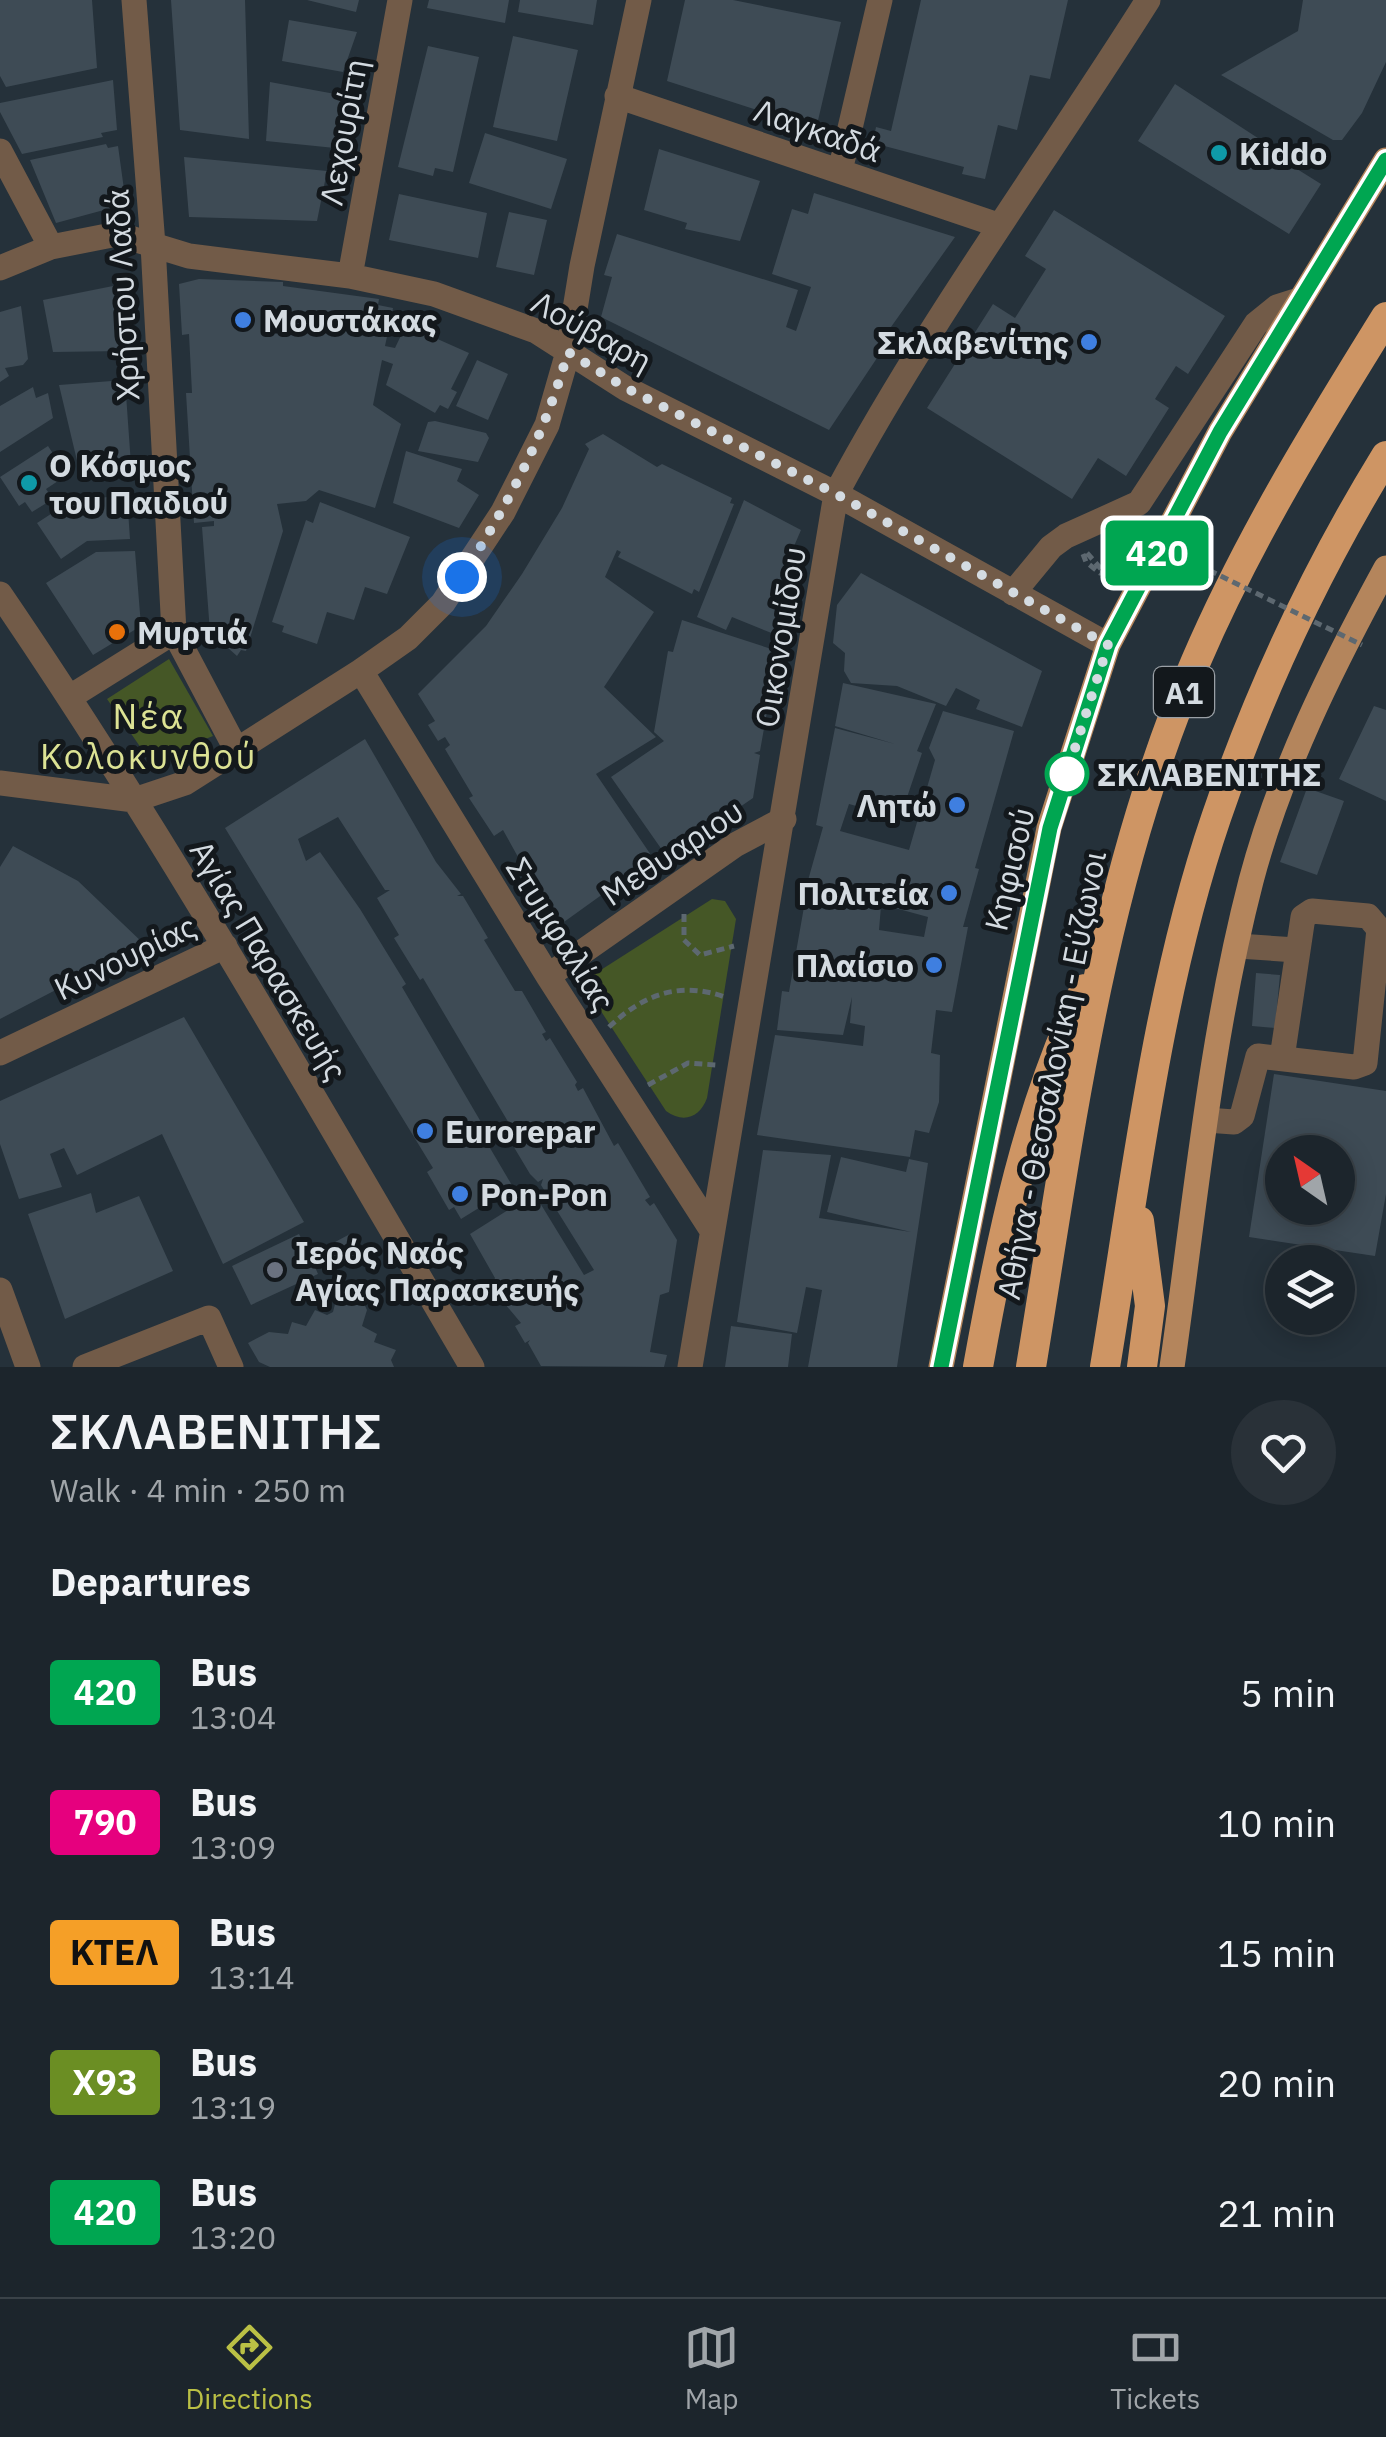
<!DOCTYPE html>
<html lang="en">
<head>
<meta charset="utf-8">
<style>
  body { margin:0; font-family:"IBM Plex Sans",sans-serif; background:#293138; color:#f1f3f6; height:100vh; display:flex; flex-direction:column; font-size:38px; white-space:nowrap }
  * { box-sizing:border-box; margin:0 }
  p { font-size:32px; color:#a0a5a9 }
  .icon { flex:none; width:55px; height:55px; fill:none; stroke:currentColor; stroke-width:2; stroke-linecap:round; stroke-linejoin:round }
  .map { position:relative; height:1367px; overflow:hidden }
  .sheet { display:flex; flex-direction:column; background:#1c252c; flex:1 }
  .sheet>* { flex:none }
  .badge { padding:0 20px; border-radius:8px; font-size:35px; line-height:65px }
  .needle { width:65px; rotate:326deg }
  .tools { position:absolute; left:1265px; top:1135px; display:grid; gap:20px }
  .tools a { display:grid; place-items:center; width:90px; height:90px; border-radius:50%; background:#1c252c; box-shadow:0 5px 25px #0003,0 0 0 2px #3a4248; font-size:50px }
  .you { position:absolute; width:50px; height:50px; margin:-25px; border:8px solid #fff; border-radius:50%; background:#1a73e8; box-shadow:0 0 0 15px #1a73e833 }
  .map>.badge { position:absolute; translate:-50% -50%; box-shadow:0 0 0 5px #fff }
  h2 { padding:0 50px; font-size:38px; line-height:90px }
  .round { display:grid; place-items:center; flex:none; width:105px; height:105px; border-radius:52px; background:#293138 }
  .head { display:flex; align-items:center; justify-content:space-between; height:170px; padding:0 50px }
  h1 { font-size:48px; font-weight:600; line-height:75px }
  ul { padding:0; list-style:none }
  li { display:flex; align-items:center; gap:30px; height:130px; padding:0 50px }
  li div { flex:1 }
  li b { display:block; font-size:38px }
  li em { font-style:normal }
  li .badge { min-width:110px; font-weight:700; text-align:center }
  .dock { display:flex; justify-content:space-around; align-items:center; height:140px; border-top:2px solid #3a4248; background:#1c252c; font-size:28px; color:#a0a5a9 }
  .dock a { display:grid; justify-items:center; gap:5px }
  .dock .current { color:#bac045 }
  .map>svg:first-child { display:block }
  .green { fill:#455726 }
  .building { fill:#3e4b55; fill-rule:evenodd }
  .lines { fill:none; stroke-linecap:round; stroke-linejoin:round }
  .path { stroke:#5d6870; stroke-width:5; stroke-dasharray:8 5; stroke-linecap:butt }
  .minor { stroke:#725b48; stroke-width:25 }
  .major { stroke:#b4855c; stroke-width:25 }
  .highway { stroke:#ce9564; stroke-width:30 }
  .path-bridge { stroke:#5d6870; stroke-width:5; stroke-dasharray:8 5; stroke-linecap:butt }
  .line-casing { stroke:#fff; stroke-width:22 }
  .line { stroke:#00a651; stroke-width:15 }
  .walk { stroke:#d4dbe1; stroke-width:10; stroke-dasharray:0 18 }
  .culture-dot { fill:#0f9aa8; stroke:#13181c; stroke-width:4 }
  .shop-dot { fill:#3f7fe0; stroke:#13181c; stroke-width:4 }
  .food-dot { fill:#e8710a; stroke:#13181c; stroke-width:4 }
  .stop-dot { fill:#fff; stroke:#00a651; stroke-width:5 }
  .worship-dot { fill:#6b7280; stroke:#13181c; stroke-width:4 }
  .labels { text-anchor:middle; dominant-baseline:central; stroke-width:10; stroke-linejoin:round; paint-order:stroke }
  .shield { fill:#13181c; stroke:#9aa0a6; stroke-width:2.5 }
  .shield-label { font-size:30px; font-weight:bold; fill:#d4dbe1 }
  .street-label { font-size:32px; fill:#d4dbe1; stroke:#13181c }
  .poi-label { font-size:32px; font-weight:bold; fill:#d4dbe1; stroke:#13181c; text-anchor:start }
  .stop-label { font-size:32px; font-weight:bold; fill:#d4dbe1; stroke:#13181c; text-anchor:start }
  .neighbourhood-label { font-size:35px; letter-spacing:2.5px; fill:#dce294; stroke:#13181c }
</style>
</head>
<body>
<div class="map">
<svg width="1386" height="1367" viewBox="0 0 1386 1367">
  <rect width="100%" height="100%" fill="#25313a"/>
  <path class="green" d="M 169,659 L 213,736 L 150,761 L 107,699 Z
    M 712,899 L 725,901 L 736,919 L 707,1098 C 700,1117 684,1124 666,1111 L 582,982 Z"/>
  <path class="building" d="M 0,0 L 92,0 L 97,68 L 6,87 L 0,76 Z
    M 171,0 L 245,0 L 249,139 L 180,130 Z
    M 307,0 L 359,0 L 356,12 Z
    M 429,0 L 509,0 L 505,23 L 427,8 Z
    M 520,0 L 597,0 L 593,25 L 518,12 Z
    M 685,0 L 733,0 L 841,22 L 816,129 L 667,81 Z
    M 921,0 L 1068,0 L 1050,79 L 1030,75 L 1017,130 L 998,125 L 985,179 L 962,174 L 964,167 L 873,143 L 876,127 L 891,131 Z
    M 1303,0 L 1386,0 L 1386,62 L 1362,113 L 1342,140 L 1333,140 L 1221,75 L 1298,31 Z
    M 289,20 L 357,32 L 343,72 L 282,61 Z
    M 513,36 L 578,50 L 557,141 L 493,127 Z
    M 428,46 L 479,57 L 453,172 L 435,168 L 433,176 L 398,167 Z
    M 113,80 L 117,130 L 101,133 L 103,137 L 22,154 L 0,112 L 0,103 Z
    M 270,82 L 346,96 L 335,148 L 266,141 Z
    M 1175,84 L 1299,165 L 1297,169 L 1321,184 L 1289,234 L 1138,141 Z
    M 485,133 L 567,159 L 551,209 L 469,183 Z
    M 106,144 L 108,148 L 118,146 L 126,204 L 56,223 L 30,160 Z
    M 659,149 L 760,181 L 740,241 L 685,229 L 687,223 L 644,210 Z
    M 184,157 L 327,171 L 317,221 L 189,217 Z
    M 814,193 L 955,237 L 886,334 L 891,337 L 829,430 L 601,317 L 612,277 L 604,275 L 617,234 L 798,290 L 786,327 L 796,331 L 811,287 L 772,274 L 792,209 L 808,214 Z
    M 399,194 L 487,213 L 478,258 L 389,240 Z
    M 1054,210 L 1225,316 L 1188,374 L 1176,366 L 1155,399 L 1169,408 L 1126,476 L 1098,458 L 1072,499 L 927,408 L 993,304 L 1015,318 L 1046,269 L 1025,256 Z
    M 509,212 L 547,220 L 534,275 L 496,267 Z
    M 199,279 L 283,282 L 283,286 L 379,299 L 378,305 L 393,308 L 385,346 L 395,348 L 406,325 L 469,353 L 451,389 L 457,392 L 448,409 L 440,405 L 435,413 L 386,385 L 393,364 L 382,360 L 373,405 L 401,424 L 375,508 L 319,490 L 306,501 L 277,504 L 283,531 L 246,651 L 241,650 L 237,656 L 210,632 L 202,527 L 214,526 L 214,521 L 194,523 L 186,393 L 192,393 L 189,334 L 182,335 L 179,284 Z
    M 118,285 L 123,351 L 53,352 L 43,300 Z
    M 21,306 L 28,359 L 23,365 L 5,368 L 9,376 L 0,382 L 0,312 Z
    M 477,360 L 508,374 L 488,420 L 456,406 Z
    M 125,380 L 131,465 L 79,469 L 59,385 Z
    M 33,387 L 36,398 L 48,393 L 53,418 L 0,452 L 0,406 Z
    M 435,421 L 486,433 L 489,438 L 478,462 L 418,451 L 428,422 Z
    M 603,434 L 657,467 L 662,464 L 732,498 L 730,503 L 734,504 L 699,592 L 694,589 L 692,594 L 618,557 L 621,552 L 617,550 L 605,577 L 654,612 L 604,687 L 656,737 L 596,774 L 653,858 L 557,927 L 503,830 L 494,836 L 469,798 L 473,796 L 445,749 L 450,745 L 445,737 L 438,741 L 428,725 L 435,721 L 418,694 L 486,626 L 522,574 L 562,508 L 589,449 L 585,444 Z
    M 48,446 L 67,475 L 46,489 L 53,499 L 32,512 L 25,502 L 19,506 L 0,477 Z
    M 406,451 L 462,469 L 457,481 L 479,495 L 459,528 L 393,503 Z
    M 127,496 L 130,539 L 87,541 L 61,559 L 37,523 L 74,499 Z
    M 744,500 L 801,530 L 785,567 L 774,634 L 732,617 L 726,630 L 697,617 Z
    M 320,502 L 410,537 L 387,594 L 365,587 L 354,620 L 327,612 L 317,644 L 282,632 L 284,626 L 272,622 L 306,520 L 313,523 Z
    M 135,551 L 141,626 L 93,655 L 46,583 L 96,552 Z
    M 861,573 L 1042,671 L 1022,727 L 976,709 L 980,700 L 956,688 L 946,706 L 897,686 L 851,683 L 844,671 L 845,653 L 833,643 L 837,605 Z
    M 682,620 L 790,655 L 786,673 L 770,668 L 774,672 L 760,751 L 754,753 L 760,755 L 753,798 L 667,857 L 611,777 L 664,741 L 654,732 L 668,651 L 673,652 Z
    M 843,683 L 936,704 L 917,751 L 922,753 L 900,818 L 849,804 L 840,831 L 909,850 L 935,760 L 929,748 L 943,711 L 1014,731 L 975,868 L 979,869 L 963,927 L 968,927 L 952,1012 L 936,1010 L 931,1053 L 940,1055 L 939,1102 L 929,1133 L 915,1130 L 910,1157 L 757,1135 L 775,1035 L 863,1046 L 865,1026 L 850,1023 L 852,997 L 843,1035 L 777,1030 L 782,991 L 789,992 L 807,890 L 881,906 L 879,930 L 924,937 L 928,917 L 807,884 L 823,827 L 816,825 L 835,728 L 895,744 L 835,726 Z
    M 1374,706 L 1386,710 L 1386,801 L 1339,779 Z
    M 365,739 L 436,862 L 461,894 L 457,896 L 463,896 L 488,938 L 484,940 L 515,991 L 522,991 L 546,1032 L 542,1034 L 546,1041 L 550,1038 L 577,1082 L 575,1085 L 578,1091 L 583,1088 L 614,1146 L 618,1143 L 650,1197 L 645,1200 L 650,1206 L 654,1203 L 677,1240 L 669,1292 L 660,1295 L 650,1352 L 667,1355 L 664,1367 L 541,1366 L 528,1343 L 530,1340 L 525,1343 L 515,1326 L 521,1323 L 505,1304 L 509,1301 L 493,1282 L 495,1278 L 470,1234 L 524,1200 L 526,1204 L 537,1198 L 584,1275 L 594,1270 L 541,1185 L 543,1179 L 538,1182 L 530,1174 L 503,1129 L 510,1125 L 423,978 L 420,980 L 394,938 L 399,935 L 377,898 L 390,890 L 385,890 L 338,817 L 298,839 L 306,861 L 320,852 L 360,909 L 406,984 L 402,987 L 495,1146 L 490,1148 L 513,1187 L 461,1219 L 454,1207 L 449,1210 L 427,1172 L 433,1168 L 225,828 Z
    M 1307,788 L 1344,801 L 1317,875 L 1280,862 Z
    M 13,846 L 78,881 L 144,944 L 0,1019 L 0,867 Z
    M 1256,973 L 1280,975 L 1275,1028 L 1252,1026 Z
    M 184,1017 L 304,1222 L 223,1264 L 162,1134 L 77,1175 L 64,1148 L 50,1154 L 62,1187 L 19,1199 L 0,1144 L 0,1101 Z
    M 1274,1074 L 1386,1091 L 1386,1194 L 1375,1256 L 1249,1237 ZM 1282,1152 L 1338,1152 L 1338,1208 L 1282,1208 Z
    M 763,1150 L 831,1155 L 819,1218 L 911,1232 L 827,1212 L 841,1157 L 906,1172 L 909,1159 L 928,1163 L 897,1367 L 808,1367 L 822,1290 L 806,1287 L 797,1333 L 737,1322 Z
    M 91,1193 L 96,1213 L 139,1196 L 173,1271 L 65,1319 L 28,1214 Z
    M 299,1234 L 306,1248 L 317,1247 L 322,1252 L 323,1260 L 315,1267 L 318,1274 L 251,1305 L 232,1266 Z
    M 350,1234 L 361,1255 L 335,1269 L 324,1248 Z
    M 357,1289 L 367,1310 L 362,1326 L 377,1334 L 374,1342 L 396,1350 L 391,1360 L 394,1367 L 270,1367 L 259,1362 L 248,1343 L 269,1332 L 288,1334 L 292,1322 L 306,1326 L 315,1310 L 327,1315 L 333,1312 L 336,1300 Z
    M 731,1326 L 792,1334 L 788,1367 L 725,1367 Z"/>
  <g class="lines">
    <path class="path" d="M 1087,553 L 1102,570 L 1120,562
      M 1083,554 L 1086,562 L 1100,573 L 1117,571
      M 684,914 L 684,940 L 700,955 L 734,946
      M 609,1027 C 644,994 680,981 725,997
      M 648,1085 L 688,1063 L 716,1065"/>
    <path class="minor" d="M 134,0 L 153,245 L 174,632 L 237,751
      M 617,96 L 998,225
      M 0,151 L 51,247
      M 840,171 L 880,0
      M 0,268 L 51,247 L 117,234 L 189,256 L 350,276 L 434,294 L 536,331 L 625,388 L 836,494 L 1108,645
      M 350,276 L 400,0
      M 1013,593 L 1051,547 L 1066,536 L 1139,503 L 1256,324 L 1277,307 L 1299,300
      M 0,594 C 170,843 319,1107 472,1367
      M 361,671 L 548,976 L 711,1229
      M 70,697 L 174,632
      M 0,783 L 134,800 L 185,783 L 361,671 L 408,638 L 443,603 L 503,512 L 547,425 L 568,352 L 582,266 L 639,0
      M 1238,946 L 1296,950
      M 548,976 L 735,845 L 784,819
      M 0,1053 L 225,946
      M 1206,1120 L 1234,1122 L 1242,1116 L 1258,1056 L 1354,1067 L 1365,1063 L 1379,929 L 1368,916 L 1312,911 L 1303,917 L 1282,1058
      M 0,1290 L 28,1367
      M 85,1367 L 209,1318 L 231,1367
      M 690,1367 L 836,494 C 928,322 1044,165 1148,0"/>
    <path class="major" d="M 941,1367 L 1049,828 L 1108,645 L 1220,432 L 1386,160
      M 1172,1367 C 1195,1206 1210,1039 1251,881 C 1280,771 1332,667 1386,568"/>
    <path class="highway" d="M 1139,1221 L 1150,1306 L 1142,1367
      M 978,1367 C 1001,1239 1028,1107 1085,989
      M 1031,1367 C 1070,1130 1100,883 1196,661 C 1248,540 1317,428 1386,317
      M 1105,1367 C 1135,1187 1157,991 1216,818 C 1259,692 1316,570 1386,456"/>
    <path class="path-bridge" d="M 1139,536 L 1362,645"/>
  </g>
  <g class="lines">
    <defs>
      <path id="line" d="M 941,1367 L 1050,828 L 1108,645 L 1220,432 L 1386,160"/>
    </defs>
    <use href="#line" class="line-casing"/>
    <use href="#line" class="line"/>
    <path class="walk" d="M 462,577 C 511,498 542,442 568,352 L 626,388 L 836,494 L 1108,645 L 1061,792 L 1067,774"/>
  </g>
  <g class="culture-dot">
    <circle cx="1219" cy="153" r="10"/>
    <circle cx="29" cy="483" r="10"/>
  </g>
  <g class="shop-dot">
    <circle cx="243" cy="320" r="10"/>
    <circle cx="1089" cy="342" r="10"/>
    <circle cx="957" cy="805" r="10"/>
    <circle cx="949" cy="893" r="10"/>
    <circle cx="934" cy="965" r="10"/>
    <circle cx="425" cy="1131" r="10"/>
    <circle cx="460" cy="1194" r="10"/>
  </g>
  <circle class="food-dot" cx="117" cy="632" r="10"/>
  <circle class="stop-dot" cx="1067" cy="774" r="20"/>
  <circle class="worship-dot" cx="275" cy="1270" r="10"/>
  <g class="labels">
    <rect class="shield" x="1154" y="667" width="60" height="50" rx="8"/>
    <g class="shield-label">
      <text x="1184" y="692">Α1</text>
    </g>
    <g class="street-label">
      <text transform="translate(818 130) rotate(19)">Λαγκαδά</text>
      <text transform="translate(343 132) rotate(-80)">Λεχουρίτη</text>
      <text transform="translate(122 295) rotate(-93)">Χρήστου Λαδά</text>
      <text transform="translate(592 331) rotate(29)">Λούβαρη</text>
      <text transform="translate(780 637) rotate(-81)">Οικονομίδου</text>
      <text transform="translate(672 852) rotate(-34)">Μεθυαριου</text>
      <text transform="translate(1009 869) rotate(-77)">Κηφισού</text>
      <text transform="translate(561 934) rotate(58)">Στυμφαλίας</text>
      <text transform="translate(125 957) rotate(-26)">Κυνουρίας</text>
      <text transform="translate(269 960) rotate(59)">Αγίας Παρασκευής</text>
      <text transform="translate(1051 1075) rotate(-79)">Αθήνα - Θεσσαλονίκη - Εύζωνοι</text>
    </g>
    <g class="poi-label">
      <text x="1239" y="153">Kiddo</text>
      <text x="263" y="320">Μουστάκας</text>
      <text x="1069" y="342" text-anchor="end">Σκλαβενίτης</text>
      <text x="49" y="465">Ο Κόσμος<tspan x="49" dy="37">του Παιδιού</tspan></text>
      <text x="137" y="632">Μυρτιά</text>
      <text x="937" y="805" text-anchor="end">Λητώ</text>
      <text x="929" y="893" text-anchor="end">Πολιτεία</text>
      <text x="914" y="965" text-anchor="end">Πλαίσιο</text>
      <text x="445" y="1131">Eurorepar</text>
      <text x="480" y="1194">Pon-Pon</text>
      <text x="295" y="1252">Ιερός Ναός<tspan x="295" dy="37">Αγίας Παρασκευής</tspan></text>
    </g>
    <g class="stop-label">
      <text x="1097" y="774">ΣΚΛΑΒΕΝΙΤΗΣ</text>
    </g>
    <g class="neighbourhood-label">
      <text x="149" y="716">Νέα<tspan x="149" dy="40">Κολοκυνθού</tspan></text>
    </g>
  </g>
</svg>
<div class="tools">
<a><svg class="needle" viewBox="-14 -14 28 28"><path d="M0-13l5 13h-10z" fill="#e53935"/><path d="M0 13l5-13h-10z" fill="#a0a5a9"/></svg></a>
<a><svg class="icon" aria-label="layers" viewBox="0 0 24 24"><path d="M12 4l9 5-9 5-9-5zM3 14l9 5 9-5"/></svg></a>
</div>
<div class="you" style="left:462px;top:577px"></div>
<b class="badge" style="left:1157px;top:553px;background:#00a651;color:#fff">420</b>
</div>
<section class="sheet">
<div class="head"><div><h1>ΣΚΛΑΒΕΝΙΤΗΣ</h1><p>Walk · 4 min · 250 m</p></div><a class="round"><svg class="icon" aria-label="heart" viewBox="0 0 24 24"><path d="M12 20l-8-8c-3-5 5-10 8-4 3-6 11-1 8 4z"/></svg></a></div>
<h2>Departures</h2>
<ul>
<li><span class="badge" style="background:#00a651;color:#fff">420</span><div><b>Bus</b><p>13:04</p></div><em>5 min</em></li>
<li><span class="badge" style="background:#e6007e;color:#fff">790</span><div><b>Bus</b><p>13:09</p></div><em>10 min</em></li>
<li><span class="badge" style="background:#f59f27;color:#111">ΚΤΕΛ</span><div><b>Bus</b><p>13:14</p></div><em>15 min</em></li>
<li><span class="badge" style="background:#6b8e23;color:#fff">X93</span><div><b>Bus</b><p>13:19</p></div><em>20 min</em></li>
<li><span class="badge" style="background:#00a651;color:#fff">420</span><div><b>Bus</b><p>13:20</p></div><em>21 min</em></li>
</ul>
</section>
<nav class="dock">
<a class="current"><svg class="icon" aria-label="directions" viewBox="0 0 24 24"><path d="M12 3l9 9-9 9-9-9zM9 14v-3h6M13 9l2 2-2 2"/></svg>Directions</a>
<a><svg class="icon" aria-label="map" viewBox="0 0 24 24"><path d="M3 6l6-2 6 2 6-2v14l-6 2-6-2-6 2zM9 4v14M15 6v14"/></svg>Map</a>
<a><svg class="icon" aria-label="tickets" viewBox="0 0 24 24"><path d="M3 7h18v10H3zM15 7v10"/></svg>Tickets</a>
</nav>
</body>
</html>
